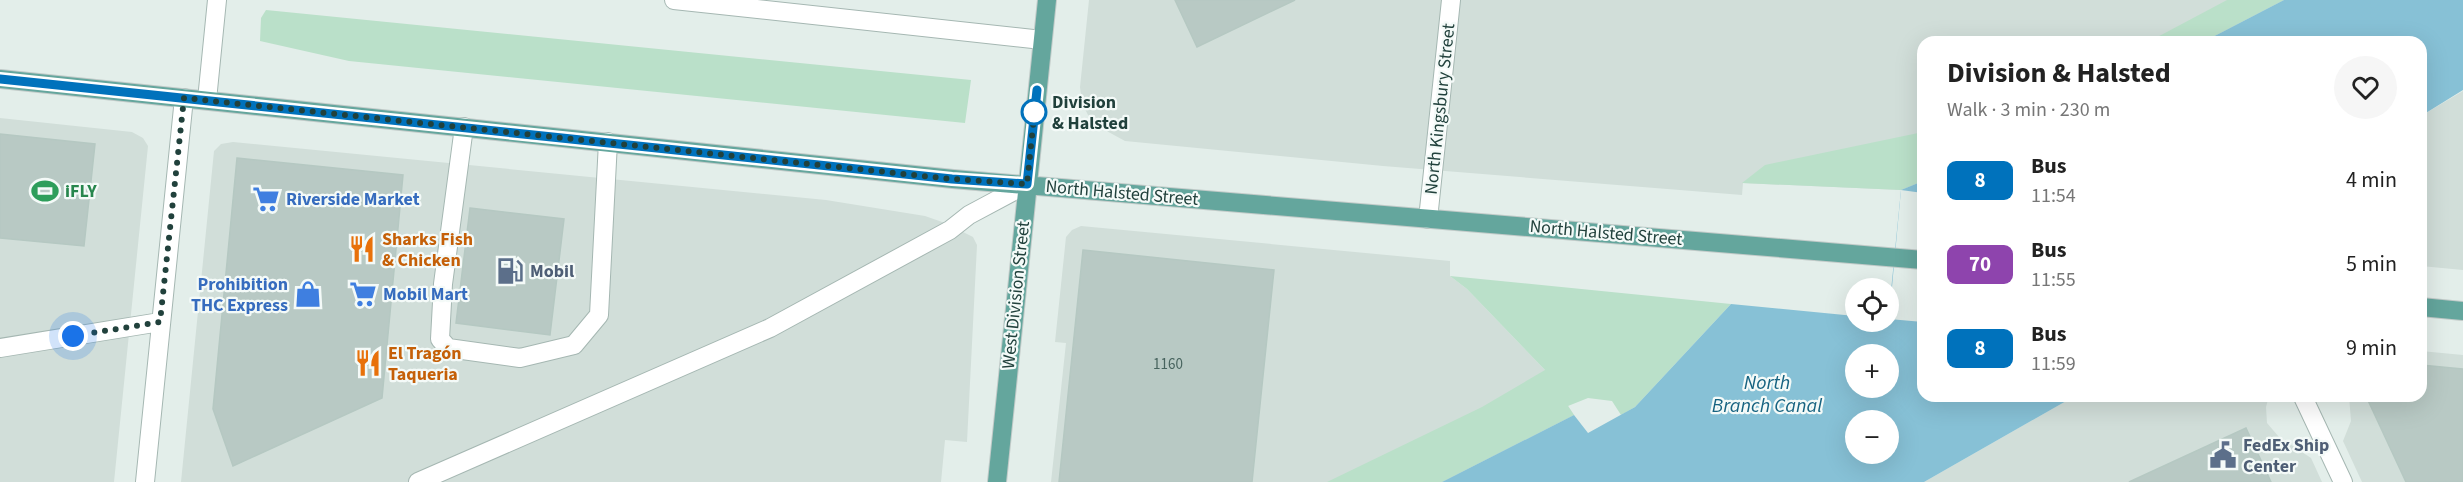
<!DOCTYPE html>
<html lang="en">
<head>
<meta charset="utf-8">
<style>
  body { margin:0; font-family:"Source Sans 3",sans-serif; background:#f6f6f6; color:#222; height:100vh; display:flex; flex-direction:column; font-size:22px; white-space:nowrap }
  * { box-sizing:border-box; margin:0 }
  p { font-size:20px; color:#767676 }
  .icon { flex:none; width:33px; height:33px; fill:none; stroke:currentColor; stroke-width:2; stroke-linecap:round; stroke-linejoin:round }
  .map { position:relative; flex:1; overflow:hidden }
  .drawer { position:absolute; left:1917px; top:36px; width:510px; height:366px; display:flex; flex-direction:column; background:#fff; border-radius:18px; box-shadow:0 6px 24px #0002 }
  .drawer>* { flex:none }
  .badge { padding:0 12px; border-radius:9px; font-size:21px; line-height:39px }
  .controls { position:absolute; left:1845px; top:278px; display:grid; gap:12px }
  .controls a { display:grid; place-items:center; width:54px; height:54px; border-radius:50%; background:#fff; box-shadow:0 6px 24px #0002; font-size:30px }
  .you { position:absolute; width:30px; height:30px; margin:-15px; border:4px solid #fff; border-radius:50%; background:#1a73e8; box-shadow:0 0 0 9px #1a73e833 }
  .map>.badge { position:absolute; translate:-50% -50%; box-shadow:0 0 0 3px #fff }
  .round { display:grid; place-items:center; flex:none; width:63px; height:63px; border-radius:32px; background:#f6f6f6 }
  .overview { display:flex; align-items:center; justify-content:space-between; height:102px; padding:0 30px }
  h1 { font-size:28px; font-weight:700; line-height:45px }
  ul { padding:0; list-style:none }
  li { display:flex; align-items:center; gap:18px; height:84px; padding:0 30px }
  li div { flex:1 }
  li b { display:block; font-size:22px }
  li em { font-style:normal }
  li .badge { min-width:66px; font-weight:700; text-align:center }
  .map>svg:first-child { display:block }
  .built { fill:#d1ded9 }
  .green { fill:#bae0c9 }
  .water { fill:#87c1d6; fill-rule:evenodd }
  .pier { fill:#e3eeea }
  .building { fill:#b8c9c4; stroke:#b5c8c2; stroke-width:1.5 }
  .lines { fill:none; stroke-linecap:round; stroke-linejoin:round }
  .minor-casing { stroke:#a5b7b2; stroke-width:20 }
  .major-casing { stroke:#c1cac8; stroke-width:20 }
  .minor { stroke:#fff; stroke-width:18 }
  .major { stroke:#64a69d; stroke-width:18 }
  .line-casing { stroke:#fff; stroke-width:14 }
  .line { stroke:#0072bc; stroke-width:9 }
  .walk { stroke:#21413c; stroke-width:6; stroke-dasharray:0 10.8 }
  .stop-dot { fill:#fff; stroke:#0072bc; stroke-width:3 }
  .labels { text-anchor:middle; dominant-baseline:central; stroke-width:4.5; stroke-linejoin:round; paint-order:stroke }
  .number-label { font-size:15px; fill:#47635e }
  .stop-label { font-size:18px; font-weight:bold; fill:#21413c; stroke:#f4faf8; text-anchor:start }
  .street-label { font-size:18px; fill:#21413c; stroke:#f4faf8 }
  .leisure-label { font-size:18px; font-weight:bold; fill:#27864d; stroke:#f4faf8; text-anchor:start }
  .shop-label { font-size:18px; font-weight:bold; fill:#366cbe; stroke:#f4faf8; text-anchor:start }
  .food-label { font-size:18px; font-weight:bold; fill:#c56008; stroke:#f4faf8; text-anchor:start }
  .service-label { font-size:18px; font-weight:bold; fill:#4e5e75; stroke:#f4faf8; text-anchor:start }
  .water-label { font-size:20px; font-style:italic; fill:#166381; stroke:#f4faf8 }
</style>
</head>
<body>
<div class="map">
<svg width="2463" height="482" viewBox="0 0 2463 482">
  <rect width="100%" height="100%" fill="#e3eeea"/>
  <path class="built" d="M 1089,0 L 2284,0 L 2203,42 L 1923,42 L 1923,181 L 1901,190 L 1743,183 L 1742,195 L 1383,166 L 1125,141 L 1092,123 L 1082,103 L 1080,87 Z
    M 2463,91 L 2463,270 L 2421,266 L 2421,116 Z
    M 0,118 L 132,132 L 143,138 L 148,146 L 114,482 L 0,482 Z
    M 233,142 L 826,200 L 925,216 L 945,223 L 973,237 L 977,245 L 967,442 L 945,440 L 941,482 L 181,482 L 214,151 L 221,144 Z
    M 1081,226 L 1450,261 L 1450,276 L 1467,289 L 1545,370 L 1574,415 L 1442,482 L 1051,482 L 1066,343 L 1055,342 L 1066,237 L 1072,230 Z
    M 2421,351 L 2463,355 L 2463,482 L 2362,482 L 2343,441 L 2351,421 L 2349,396 L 2421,396 Z
    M 2075,396 L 2269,396 L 2266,407 L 2267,423 L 2279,437 L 2311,458 L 2322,482 L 1924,482 Z"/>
  <path class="green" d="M 2227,0 L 2284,0 L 2203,42 L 2148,42 Z
    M 266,10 L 971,80 L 965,123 L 349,61 L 260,41 L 261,18 Z
    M 1923,132 L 1923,181 L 1901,190 L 1742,183 L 1765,165 Z
    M 1450,276 L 1731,304 L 1635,407 L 1621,415 L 1612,401 L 1588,398 L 1568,406 L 1574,415 L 1442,482 L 1327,482 L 1482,407 L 1545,370 L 1467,289 Z"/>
  <path class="water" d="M 2284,0 L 2463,0 L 2463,90 L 2421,116 L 2421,42 L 2203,42 Z
    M 1923,181 L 1923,396 L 2075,396 L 1924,482 L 1442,482 L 1574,415 L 1588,433 L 1635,407 L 1731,304 L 1855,316 L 1856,321 L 1888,321 L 1901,190 ZM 1856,354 L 1888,354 L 1888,387 L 1856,387 ZM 1856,420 L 1888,420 L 1888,453 L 1856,453 Z"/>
  <path class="pier" d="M 1901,190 L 1923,193 L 1923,322 L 1889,319 Z"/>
  <path class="building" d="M 1175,0 L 1295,0 L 1197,47 Z
    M 0,134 L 95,144 L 84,246 L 0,238 Z
    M 237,158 L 403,175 L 382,398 L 233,466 L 213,409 Z
    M 470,208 L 564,219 L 550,335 L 456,323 Z
    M 1083,250 L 1274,270 L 1252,482 L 1059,482 Z
    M 2421,365 L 2463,369 L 2463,482 L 2406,482 L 2366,396 L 2421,396 Z
    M 2246,428 L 2271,482 L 2129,482 Z"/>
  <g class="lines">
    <defs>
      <path id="minor" d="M 674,0 L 1042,40
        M 207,100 L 217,0
        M 464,127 L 443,284 L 440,339 L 448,348 L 520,358 L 574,345 L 599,315 L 608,142
        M 1428,219 L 1451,0
        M 0,348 L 160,322
        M 2303,397 L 2343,482
        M 145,482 L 184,98
        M 418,482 L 770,328 L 950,230 L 969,215 L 1027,184"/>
      <path id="major" d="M 0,79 L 953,179 L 1923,260
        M 2421,307 L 2463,311
        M 997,482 L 1047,0"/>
    </defs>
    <use href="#minor" class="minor-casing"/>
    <use href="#major" class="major-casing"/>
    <use href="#minor" class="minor"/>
    <use href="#major" class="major"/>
  </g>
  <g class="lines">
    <defs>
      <path id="line" d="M 0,79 L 952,179 L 1027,184 L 1037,90"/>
    </defs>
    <use href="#line" class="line-casing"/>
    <use href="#line" class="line"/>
    <path class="walk" d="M 73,336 L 160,322 L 184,98 L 952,179 L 1027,184 L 1035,107 L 1034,112"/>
  </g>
  <defs>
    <symbol id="stadium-bare" viewBox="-9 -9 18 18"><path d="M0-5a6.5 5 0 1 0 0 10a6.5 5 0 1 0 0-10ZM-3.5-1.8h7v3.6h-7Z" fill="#2e9e5b" stroke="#f4faf8" stroke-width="2.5" paint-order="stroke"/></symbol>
    <symbol id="supermarket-bare" viewBox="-9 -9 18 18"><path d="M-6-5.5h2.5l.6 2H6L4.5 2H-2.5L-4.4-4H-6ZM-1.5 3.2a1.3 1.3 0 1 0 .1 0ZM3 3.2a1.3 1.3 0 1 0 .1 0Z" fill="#3f7fe0" stroke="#f4faf8" stroke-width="2.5" paint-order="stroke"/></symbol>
    <symbol id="restaurant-bare" viewBox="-9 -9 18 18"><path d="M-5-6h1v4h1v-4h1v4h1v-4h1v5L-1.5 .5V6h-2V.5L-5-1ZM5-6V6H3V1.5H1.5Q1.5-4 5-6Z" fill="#e8710a" stroke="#f4faf8" stroke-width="2.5" paint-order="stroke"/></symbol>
    <symbol id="fuel-bare" viewBox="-9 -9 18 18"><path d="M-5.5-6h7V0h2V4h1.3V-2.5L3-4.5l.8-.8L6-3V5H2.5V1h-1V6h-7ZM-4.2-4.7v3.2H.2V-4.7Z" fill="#5c6f8a" stroke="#f4faf8" stroke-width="2.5" paint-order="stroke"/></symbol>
    <symbol id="shop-bare" viewBox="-9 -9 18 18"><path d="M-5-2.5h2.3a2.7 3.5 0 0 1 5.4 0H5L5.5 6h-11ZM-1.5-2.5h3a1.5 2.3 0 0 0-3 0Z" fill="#3f7fe0" stroke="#f4faf8" stroke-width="2.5" paint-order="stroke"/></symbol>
    <symbol id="civic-bare" viewBox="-9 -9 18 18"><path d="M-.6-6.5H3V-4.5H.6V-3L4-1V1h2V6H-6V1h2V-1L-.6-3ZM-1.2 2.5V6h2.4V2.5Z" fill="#5c6f8a" stroke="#f4faf8" stroke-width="2.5" paint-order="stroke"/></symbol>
  </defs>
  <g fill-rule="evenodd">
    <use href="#stadium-bare" x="26" y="172" width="38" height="38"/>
    <use href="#supermarket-bare" x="247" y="180" width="38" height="38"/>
    <use href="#restaurant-bare" x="343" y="230" width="38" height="38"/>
    <use href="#fuel-bare" x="491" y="252" width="38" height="38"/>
    <use href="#shop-bare" x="289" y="275" width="38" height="38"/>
    <use href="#supermarket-bare" x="344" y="275" width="38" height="38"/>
    <use href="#restaurant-bare" x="349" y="344" width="38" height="38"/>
    <use href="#civic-bare" x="2204" y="436" width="38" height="38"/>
  </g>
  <circle class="stop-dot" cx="1034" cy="112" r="12"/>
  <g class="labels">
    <g class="number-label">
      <text x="1168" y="364">1160</text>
    </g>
    <g class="stop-label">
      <text x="1052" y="102">Division<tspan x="1052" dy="21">&amp; Halsted</tspan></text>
    </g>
    <g class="street-label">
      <text transform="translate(1440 109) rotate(-84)">North Kingsbury Street</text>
      <text transform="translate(1122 193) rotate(5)">North Halsted Street</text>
      <text transform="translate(1606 233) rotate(5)">North Halsted Street</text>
      <text transform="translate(1016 295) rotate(-84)">West Division Street</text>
    </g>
    <g class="leisure-label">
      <text x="65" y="191">iFLY</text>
    </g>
    <g class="shop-label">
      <text x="286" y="199">Riverside Market</text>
      <text x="288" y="284" text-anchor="end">Prohibition<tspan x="288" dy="21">THC Express</tspan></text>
      <text x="383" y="294">Mobil Mart</text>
    </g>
    <g class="food-label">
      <text x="382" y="239">Sharks Fish<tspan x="382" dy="21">&amp; Chicken</tspan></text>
      <text x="388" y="353">El Tragón<tspan x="388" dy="21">Taqueria</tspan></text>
    </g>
    <g class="service-label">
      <text x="530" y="271">Mobil</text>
      <text x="2243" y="445">FedEx Ship<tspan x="2243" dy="21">Center</tspan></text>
    </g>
    <g class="water-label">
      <text x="1767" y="383">North<tspan x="1767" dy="23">Branch Canal</tspan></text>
    </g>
  </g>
</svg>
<div class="controls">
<a><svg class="icon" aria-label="locate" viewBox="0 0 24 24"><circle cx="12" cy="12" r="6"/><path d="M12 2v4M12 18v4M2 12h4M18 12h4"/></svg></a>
<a>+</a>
<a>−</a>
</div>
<div class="you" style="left:73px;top:336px"></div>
<section class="drawer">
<div class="overview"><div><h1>Division &amp; Halsted</h1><p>Walk · 3 min · 230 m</p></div><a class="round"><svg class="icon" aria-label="heart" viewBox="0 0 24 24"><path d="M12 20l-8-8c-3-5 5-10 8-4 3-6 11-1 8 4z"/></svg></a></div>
<ul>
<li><span class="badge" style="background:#0072bc;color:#fff">8</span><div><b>Bus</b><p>11:54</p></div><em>4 min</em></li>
<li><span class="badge" style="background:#8e44ad;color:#fff">70</span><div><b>Bus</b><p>11:55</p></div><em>5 min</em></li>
<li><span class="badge" style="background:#0072bc;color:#fff">8</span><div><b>Bus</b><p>11:59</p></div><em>9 min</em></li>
</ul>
</section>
</div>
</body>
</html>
